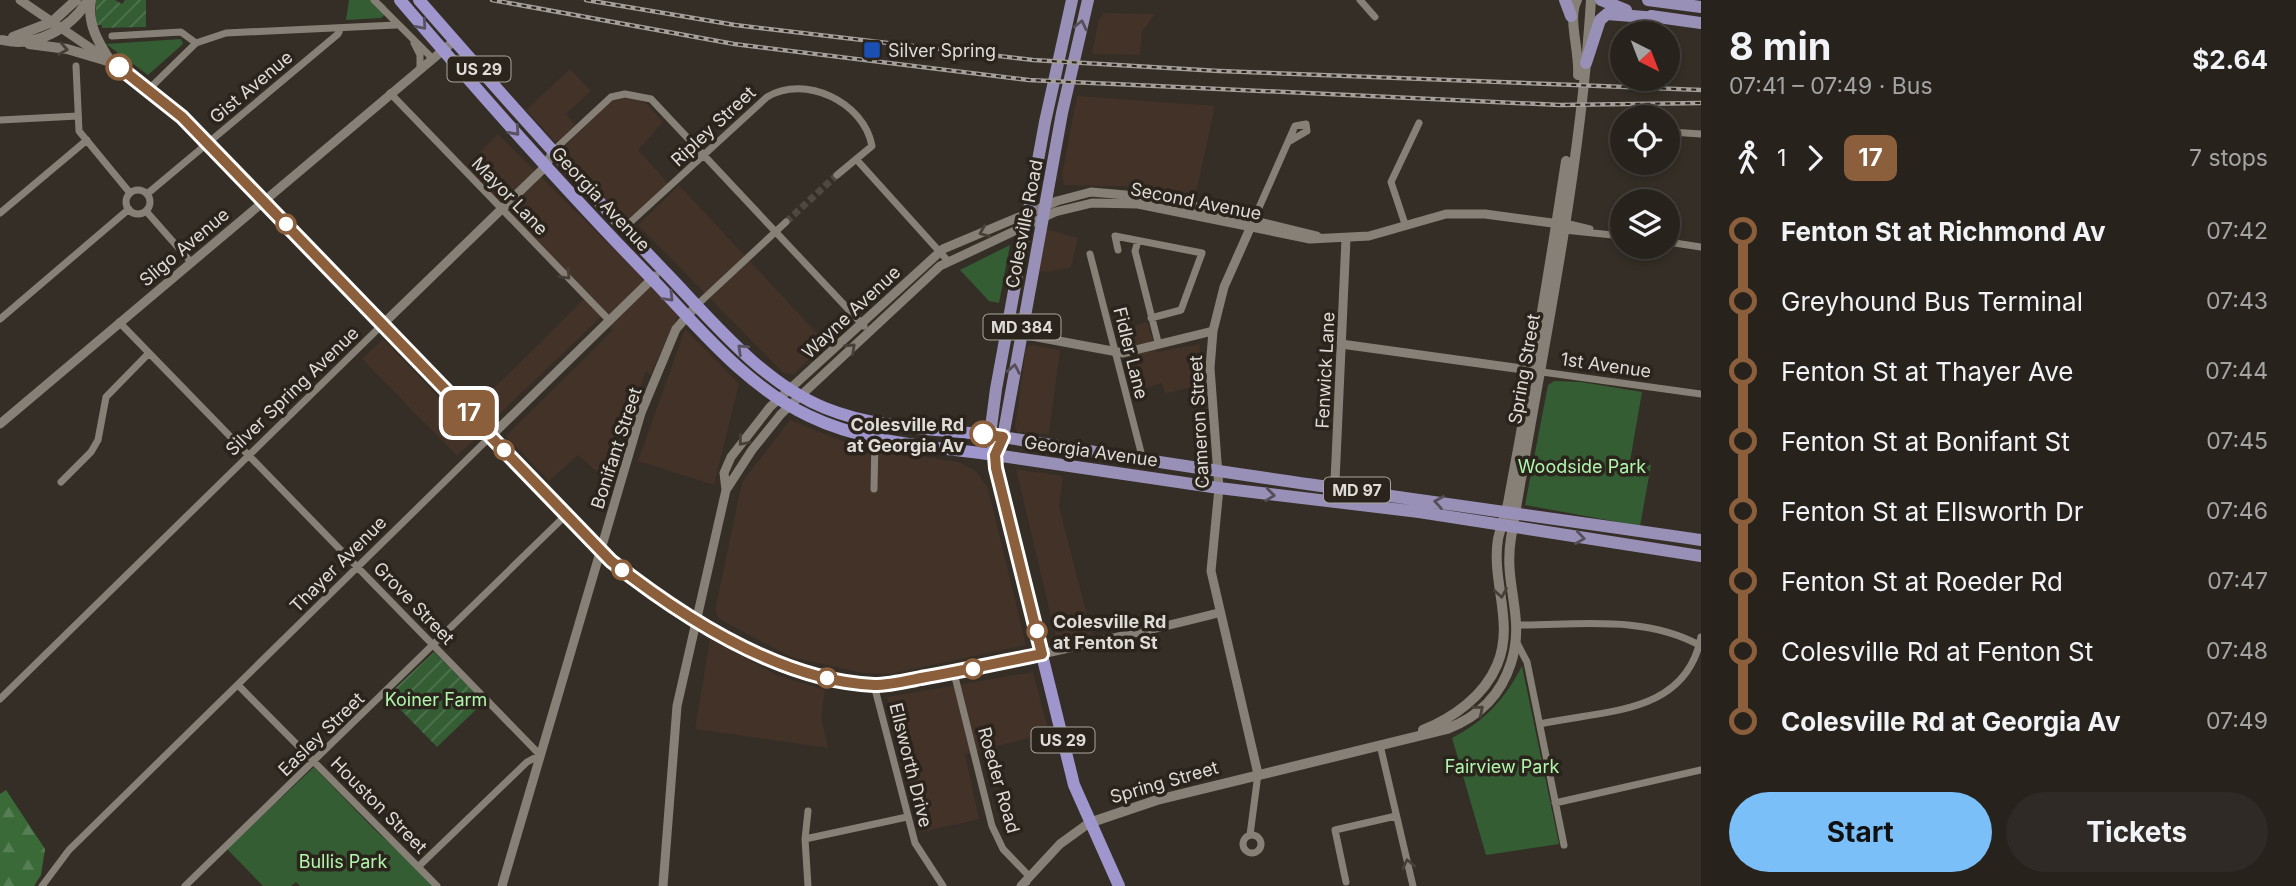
<!DOCTYPE html>
<html lang="en">
<head>
<meta charset="utf-8">
<style>
  body { margin:0; font-family:Inter,sans-serif; background:#2f2a25; color:#f1f3f6; height:100vh; display:flex; flex-direction:column; font-size:26px; white-space:nowrap }
  * { box-sizing:border-box; margin:0 }
  p { font-size:23px; color:#a4a4a3 }
  .icon { flex:none; width:38px; height:38px; fill:none; stroke:currentColor; stroke-width:2; stroke-linecap:round; stroke-linejoin:round }
  .map { position:relative; flex:1; overflow:hidden }
  .panel { display:flex; flex-direction:column; background:#27221c; width:595px }
  .panel>* { flex:none }
  .badge { padding:0 14px; border-radius:10px; font-size:24px; line-height:46px }
  .needle { width:46px; rotate:138deg }
  .tools { position:absolute; left:1610px; top:21px; display:grid; gap:14px }
  .tools a { display:grid; place-items:center; width:70px; height:70px; border-radius:50%; background:#27221c; box-shadow:0 4px 10px #0003,0 0 0 2px #433f3b; font-size:35px }
  .map>.badge { position:absolute; translate:-50% -50%; box-shadow:0 0 0 4px #fff }
  .legs { display:flex; align-items:center; gap:10px; height:77px; padding:0 28px; font-size:23px }
  .legs p { margin-inline-start:auto }
  .summary { display:flex; align-items:center; justify-content:space-between; height:119px; padding:0 28px }
  h1 { font-size:38px; font-weight:700; line-height:52px }
  .action { display:flex; gap:14px; margin-top:auto; padding:14px 28px }
  .action a { flex:1; height:80px; border-radius:42px; background:#7abff8; color:#111; font-size:28px; font-weight:700; line-height:80px; text-align:center }
  .action a+a { background:#2f2a25; color:#f1f3f6 }
  ul { padding:0 28px; list-style:none }
  li { display:flex; align-items:center; gap:24px; height:70px; font-size:26px }
  li i { display:grid; place-items:center; width:10px; height:100%; margin:0 9px; background:currentColor }
  li i::after { content:''; width:18px; height:18px; margin:-9px; border:5px solid; border-radius:50%; background:#27221c }
  li p { margin-inline-start:auto }
  li:first-child i { background:linear-gradient(#0000 50%,currentColor 0) }
  li:last-child i { background:linear-gradient(currentColor 50%,#0000 0) }
  main { display:flex; flex:1; min-height:0 }
  .map>svg:first-child { display:block }
  .commercial { fill:#433228 }
  .forest { fill:url(#forest-firs) }
  .park { fill:#345d33 }
  .garden { fill:url(#garden-furrows) }
  .lines { fill:none; stroke-linecap:round; stroke-linejoin:round }
  .minor-tunnel { stroke:#4e4840; stroke-width:7; stroke-dasharray:7 3.5; stroke-linecap:butt }
  .minor { stroke:#878077; stroke-width:7 }
  .tertiary { stroke:#878077; stroke-width:9 }
  .secondary { stroke:#878077; stroke-width:10 }
  .primary { stroke:#9990b8; stroke-width:12 }
  .trunk { stroke:#9f96ce; stroke-width:12 }
  .rail-casing { stroke:#a49f99; stroke-width:4.5 }
  .rail { stroke:#2a241c; stroke-width:2; stroke-dasharray:5; stroke-linecap:butt }
  .oneway { stroke:#595263 }
  .oneway2 { stroke:#564f5a }
  .oneway3 { stroke:#464037 }
  .line-1-casing { stroke:#fff; stroke-width:16 }
  .line-1 { stroke:#8b5e3c; stroke-width:10 }
  .transit-dot { fill:#1a4fb4; stroke:#2a241c; stroke-width:2.5 }
  .stop-1-dot { fill:#fff; stroke:#8b5e3c; stroke-width:3.5 }
  .labels { text-anchor:middle; dominant-baseline:central; stroke-width:7; stroke-linejoin:round; paint-order:stroke }
  .shield { fill:#2a241c; stroke:#a9a49e; stroke-width:2 }
  .shield-label { font-size:16px; font-weight:bold; fill:#dfdbd6 }
  .poi-label { font-size:18px; fill:#dfdbd6; stroke:#2a241c; text-anchor:start }
  .street-label { font-size:18px; fill:#dfdbd6; stroke:#2a241c }
  .stop-label { font-size:18px; font-weight:bold; fill:#dfdbd6; stroke:#2a241c; text-anchor:end }
  .park-label { font-size:18px; fill:#b0f7ad; stroke:#2a241c }
</style>
</head>
<body>
<main>
<div class="map">
<svg width="1701" height="886" viewBox="0 0 1701 886">
  <defs>
    <pattern id="forest-firs" width="22" height="20" patternUnits="userSpaceOnUse" patternTransform="scale(1.75)"><rect width="22" height="20" fill="#3b6a39"/><path d="M5 1l3.5 6h-7zM16 11l3.5 6h-7z" fill="#577f55"/></pattern>
    <pattern id="garden-furrows" width="10" height="10" patternUnits="userSpaceOnUse" patternTransform="scale(1.75)"><rect width="10" height="10" fill="#345d33"/><path d="M-1 1l2-2M0 10L10 0M9 11l2-2" fill="none" stroke="#517450"/></pattern>
  </defs>
  <rect width="100%" height="100%" fill="#342e26"/>
  <path class="commercial" d="M 1104,13 L 1155,14 L 1142,32 L 1140,55 L 1092,54 L 1099,19 Z
    M 570,69 L 591,91 L 566,114 L 575,125 L 558,141 L 554,141 L 526,110 Z
    M 1077,96 L 1215,106 L 1195,198 L 1165,193 L 1153,187 L 1064,185 L 1062,175 Z
    M 633,98 L 647,104 L 663,122 L 638,150 L 669,184 L 628,220 L 625,220 L 561,150 L 612,100 Z
    M 498,134 L 679,314 L 650,375 L 646,371 L 609,483 L 578,455 L 549,481 L 506,436 L 612,331 L 601,317 L 493,420 L 477,405 L 584,299 L 463,169 Z
    M 679,185 L 826,343 L 793,375 L 783,373 L 638,225 Z
    M 1047,229 L 1078,238 L 1071,267 L 1046,272 L 1039,271 Z
    M 1147,322 L 1157,352 L 1200,344 L 1199,385 L 1165,394 L 1162,383 L 1134,391 L 1118,330 Z
    M 685,329 L 739,384 L 714,485 L 638,461 Z
    M 383,339 L 477,437 L 457,456 L 362,359 Z
    M 1032,345 L 1060,350 L 1049,434 L 1017,432 L 1015,427 L 1026,348 Z
    M 790,420 L 855,446 L 958,462 L 975,470 L 988,488 L 1026,645 L 890,674 L 863,673 L 791,657 L 719,619 L 715,610 L 742,482 Z
    M 1016,469 L 1063,476 L 1059,507 L 1092,634 L 1057,642 Z
    M 710,639 L 777,675 L 825,690 L 821,717 L 828,748 L 695,729 Z
    M 1033,672 L 1049,733 L 965,754 L 979,819 L 922,832 L 887,697 Z"/>
  <path class="forest" d="M 6,790 L 45,849 L 41,875 L 34,886 L 0,886 L 0,794 Z"/>
  <path class="park" d="M 349,0 L 378,0 L 386,6 L 386,14 L 381,18 L 346,20 Z
    M 181,39 L 183,44 L 148,75 L 106,44 Z
    M 1010,245 L 999,303 L 989,301 L 960,270 Z
    M 1554,381 L 1581,382 L 1642,392 L 1630,461 L 1651,465 L 1640,526 L 1525,505 L 1548,385 Z
    M 1522,666 L 1559,844 L 1486,855 L 1452,738 C 1486,720 1504,700 1522,666 Z
    M 314,767 L 373,828 L 436,886 L 300,886 L 296,882 L 291,886 L 263,886 L 227,849 Z"/>
  <path class="garden" d="M 96,0 L 115,0 L 122,4 L 125,0 L 146,0 L 146,27 L 102,28 L 102,25 L 96,25 Z
    M 434,652 L 484,702 L 437,747 L 387,696 Z"/>
  <g class="lines">
    <path class="minor-tunnel" d="M 786,222 L 837,175"/>
    <path class="minor" d="M 374,0 L 433,59
      M 1360,0 L 1375,17
      M 112,36 L 181,32 L 196,43
      M 414,43 L 420,55 L 420,69
      M 76,66 L 79,131 L 130,193
      M 149,89 L 196,43 L 226,33 L 396,25
      M 390,93 L 609,320
      M 0,120 L 78,116
      M 1671,132 L 1701,134
      M 553,151 L 611,97 L 625,94 L 651,99 L 864,326
      M 856,159 L 948,261
      M126 202a12 12 0 1 1 24 0a12 12 0 1 1-24 0Z
      M 147,194 L 338,34 L 341,28
      M 146,211 L 190,261
      M 0,213 L 87,140
      M 1254,219 L 1295,126 L 1306,124 L 1307,131 L 1290,141
      M 1565,223 L 1590,229
      M 1405,224 L 1391,182 L 1419,123
      M 623,229 L 767,97 C 805,74 864,102 872,146 L 837,175
      M 1564,230 L 1622,236
      M 1138,241 L 1135,251 L 1158,342
      M 1668,242 L 1701,247
      M 1118,250 L 1115,236 L 1202,253 L 1181,310 L 1151,318
      M 1090,254 L 1143,460
      M 697,305 L 786,222
      M 0,319 L 129,209
      M 119,322 L 540,755 L 527,762 L 418,867
      M 1542,372 L 1701,394
      M 61,482 L 91,452 L 98,440 L 106,397 L 149,353
      M 874,489 L 875,439
      M 1519,625 C 1580,625 1646,615 1701,646
      M 1517,643 L 1527,662 L 1564,845
      M 954,673 L 992,826 L 1003,849 L 1028,875 L 1027,882
      M 874,685 L 915,843 L 943,886
      M 239,686 L 437,886
      M 0,699 L 384,323
      M 1540,724 C 1602,710 1686,716 1701,637
      M 1380,745 L 1413,886
      M 1555,803 L 1701,770
      M1243 844a9 9 0 1 1 18 0a9 9 0 1 1-18 0Z
      M 1250,835 L 1258,774
      M 805,839 L 907,817
      M 1346,882 L 1335,830 L 1396,816
      M 42,886 L 69,850 L 491,436
      M 185,886 L 566,515
      M 808,886 L 805,839 L 808,811"/>
    <path class="tertiary" d="M 20,0 L 111,62 L 182,117 L 611,560 C 676,612 790,687 876,685 C 919,684 964,671 1006,662 C 1077,646 1148,631 1218,613
      M 1252,224 L 1224,287 L 1213,331 L 1210,368 L 1219,488 L 1211,571 L 1258,774
      M 384,323 L 546,166 L 553,151
      M 1021,334 L 1123,353 L 1213,331
      M 1341,344 L 1537,371
      M 0,424 L 454,41
      M 491,436 L 655,276
      M 726,490 L 724,473 L 731,457 L 770,407 L 943,249 L 1057,201 L 1091,192 L 1160,198 L 1317,236
      M 1334,503 L 1346,239
      M 502,886 L 641,413 L 676,329 L 697,305
      M 663,886 L 677,706 L 726,490 L 752,450 L 781,414 L 940,266 L 1055,212 L 1092,203 L 1138,204 L 1310,239 L 1369,236 L 1446,214 L 1485,214 L 1560,224
      M 1021,886 L 1060,844 L 1089,823"/>
    <path class="secondary" d="M 91,0 C 87,24 98,42 111,62
      M 1577,0 C 1567,18 1580,52 1578,75
      M 13,37 L 52,22 L 76,0
      M 2,40 C 35,48 71,29 88,0
      M 29,44 L 67,49 L 111,62
      M 1423,730 C 1453,718 1484,696 1497,665 C 1515,623 1491,582 1498,539 C 1501,525 1507,512 1509,498 C 1530,386 1549,273 1566,161
      M 1089,823 L 1157,800 L 1447,729 C 1478,717 1501,695 1511,663 C 1526,617 1503,585 1511,538 C 1540,360 1580,181 1591,0"/>
    <path class="primary" d="M 1072,0 L 1045,122 L 996,389 L 990,435 L 995,455 L 1219,488 L 1419,512 L 1701,556
      M 1088,0 L 1062,113 L 1003,437 C 1235,476 1468,506 1701,540
      M 1565,0 L 1571,16
      M 1601,0 L 1626,10
      M 1648,0 L 1701,7
      M 1651,16 L 1701,23
      M 1586,63 L 1600,20 L 1607,14 L 1657,18"/>
    <path class="trunk" d="M 400,0 C 482,96 565,190 653,280 C 700,329 746,386 809,416 C 867,444 931,446 995,455
      M 419,0 C 501,94 583,186 668,275 C 714,323 763,383 825,408 C 882,431 944,428 1003,437 L 995,455 L 996,468 L 1074,785 L 1119,886"/>
    <defs>
      <path id="rail" d="M 492,0 L 734,44 L 1029,80 L 1560,105 L 1701,103
        M 586,0 L 735,25 L 1033,60 L 1219,71 L 1701,90"/>
    </defs>
    <use href="#rail" class="rail-casing"/>
    <use href="#rail" class="rail"/>
  </g>
  <defs><path id="oneway-chevron" d="M-2-3.5L2.5 0L-2 3.5" fill="none" stroke-width="1.6" stroke-linecap="round" stroke-linejoin="round" transform="scale(1.75)"/></defs>
  <g class="oneway">
    <use href="#oneway-chevron" transform="translate(422 25) rotate(49)"/>
    <use href="#oneway-chevron" transform="translate(515 131) rotate(48)"/>
    <use href="#oneway-chevron" transform="translate(669 297) rotate(46)"/>
    <use href="#oneway-chevron" transform="translate(742 349) rotate(-137)"/>
  </g>
  <g class="oneway2">
    <use href="#oneway-chevron" transform="translate(1081 25) rotate(-77)"/>
    <use href="#oneway-chevron" transform="translate(1014 369) rotate(-80)"/>
    <use href="#oneway-chevron" transform="translate(1270 495) rotate(7)"/>
    <use href="#oneway-chevron" transform="translate(1439 502) rotate(-171)"/>
    <use href="#oneway-chevron" transform="translate(1580 538) rotate(8)"/>
  </g>
  <g class="oneway3">
    <use href="#oneway-chevron" transform="translate(63 49) rotate(10)"/>
    <use href="#oneway-chevron" transform="translate(984 232) rotate(157)"/>
    <use href="#oneway-chevron" transform="translate(566 275) rotate(46)"/>
    <use href="#oneway-chevron" transform="translate(851 348) rotate(-43)"/>
    <use href="#oneway-chevron" transform="translate(743 441) rotate(130)"/>
    <use href="#oneway-chevron" transform="translate(1501 593) rotate(81)"/>
    <use href="#oneway-chevron" transform="translate(1479 710) rotate(-39)"/>
    <use href="#oneway-chevron" transform="translate(1408 864) rotate(-103)"/>
  </g>
  <g class="lines">
    <defs>
      <path id="line-1" d="M 119,67 L 182,117 L 611,561 C 682,617 780,681 874,685 C 889,685 906,681 921,678 C 962,671 1002,662 1042,654 L 996,468 L 995,455 L 1003,437 L 983,434"/>
    </defs>
    <use href="#line-1" class="line-1-casing"/>
    <use href="#line-1" class="line-1"/>
  </g>
  <rect class="transit-dot" x="863" y="41" width="18" height="18" rx="3.5"/>
  <g class="stop-1-dot">
    <circle cx="119" cy="67" r="12"/>
    <circle cx="286" cy="224" r="9"/>
    <circle cx="983" cy="434" r="12"/>
    <circle cx="504" cy="450" r="9"/>
    <circle cx="622" cy="570" r="9"/>
    <circle cx="1037" cy="631" r="9"/>
    <circle cx="973" cy="669" r="9"/>
    <circle cx="827" cy="678" r="9"/>
  </g>
  <g class="labels">
    <g class="shield">
      <rect x="447.5" y="56.5" width="63" height="25" rx="5"/>
      <rect x="983.5" y="314.5" width="77" height="25" rx="5"/>
      <rect x="1324" y="477.5" width="66" height="25" rx="5"/>
      <rect x="1031.5" y="727.5" width="63" height="25" rx="5"/>
    </g>
    <g class="shield-label">
      <text x="479" y="69">US 29</text>
      <text x="1022" y="327">MD 384</text>
      <text x="1357" y="490">MD 97</text>
      <text x="1063" y="740">US 29</text>
    </g>
    <g class="poi-label">
      <text x="888" y="50">Silver Spring</text>
    </g>
    <g class="street-label">
      <text transform="translate(251 87) rotate(-40)">Gist Avenue</text>
      <text transform="translate(713 126) rotate(-43)">Ripley Street</text>
      <text transform="translate(510 196) rotate(46)">Mayor Lane</text>
      <text transform="translate(601 199) rotate(47)">Georgia Avenue</text>
      <text transform="translate(1196 201) rotate(11)">Second Avenue</text>
      <text transform="translate(1024 224) rotate(-79)">Colesville Road</text>
      <text transform="translate(184 247) rotate(-40)">Sligo Avenue</text>
      <text transform="translate(851 312) rotate(-43)">Wayne Avenue</text>
      <text transform="translate(1131 353) rotate(76)">Fidler Lane</text>
      <text transform="translate(1606 365) rotate(8)">1st Avenue</text>
      <text transform="translate(1524 369) rotate(-80)">Spring Street</text>
      <text transform="translate(1325 370) rotate(-87)">Fenwick Lane</text>
      <text transform="translate(292 391) rotate(-44)">Silver Spring Avenue</text>
      <text transform="translate(1199 422) rotate(-93)">Cameron Street</text>
      <text transform="translate(616 448) rotate(-72)">Bonifant Street</text>
      <text transform="translate(1091 451) rotate(8)">Georgia Avenue</text>
      <text transform="translate(338 564) rotate(-45)">Thayer Avenue</text>
      <text transform="translate(414 603) rotate(46)">Grove Street</text>
      <text transform="translate(321 734) rotate(-44)">Easley Street</text>
      <text transform="translate(911 765) rotate(76)">Ellsworth Drive</text>
      <text transform="translate(999 780) rotate(74)">Roeder Road</text>
      <text transform="translate(1164 782) rotate(-16)">Spring Street</text>
      <text transform="translate(379 805) rotate(45)">Houston Street</text>
    </g>
    <g class="stop-label">
      <text x="964" y="424">Colesville Rd<tspan x="964" dy="21">at Georgia Av</tspan></text>
      <text x="1053" y="621" text-anchor="start">Colesville Rd<tspan x="1053" dy="21">at Fenton St</tspan></text>
    </g>
    <g class="park-label">
      <text x="1582" y="466">Woodside Park</text>
      <text x="436" y="699">Koiner Farm</text>
      <text x="1502" y="766">Fairview Park</text>
      <text x="343" y="861">Bullis Park</text>
    </g>
  </g>
</svg>
<div class="tools">
<a><svg class="needle" viewBox="-14 -14 28 28"><path d="M0-13l5 13h-10z" fill="#e53935"/><path d="M0 13l5-13h-10z" fill="#a4a4a3"/></svg></a>
<a><svg class="icon" aria-label="locate" viewBox="0 0 24 24"><circle cx="12" cy="12" r="6"/><path d="M12 2v4M12 18v4M2 12h4M18 12h4"/></svg></a>
<a><svg class="icon" aria-label="layers" viewBox="0 0 24 24"><path d="M12 4l9 5-9 5-9-5zM3 14l9 5 9-5"/></svg></a>
</div>
<b class="badge" style="left:469px;top:413px;background:#8b5e3c;color:#fff">17</b>
</div>
<section class="panel">
<div class="summary"><div><h1>8 min</h1><p>07:41 – 07:49 · Bus</p></div><b>$2.64</b></div>
<div class="legs"><svg class="icon" aria-label="walk" viewBox="0 0 24 24"><circle cx="13" cy="4" r="2"/><path d="M13 8l-2 6 4 7M11 14l-3 7M7 12l3-4h3l4 4"/></svg>1<svg class="icon" aria-label="forward" viewBox="0 0 24 24"><path d="M9 5l7 7-7 7"/></svg><b class="badge" style="background:#8b5e3c;color:#fff">17</b><p>7 stops</p></div>
<ul>
<li><i style="color:#8b5e3c"></i><b>Fenton St at Richmond Av</b><p>07:42</p></li>
<li><i style="color:#8b5e3c"></i><span>Greyhound Bus Terminal</span><p>07:43</p></li>
<li><i style="color:#8b5e3c"></i><span>Fenton St at Thayer Ave</span><p>07:44</p></li>
<li><i style="color:#8b5e3c"></i><span>Fenton St at Bonifant St</span><p>07:45</p></li>
<li><i style="color:#8b5e3c"></i><span>Fenton St at Ellsworth Dr</span><p>07:46</p></li>
<li><i style="color:#8b5e3c"></i><span>Fenton St at Roeder Rd</span><p>07:47</p></li>
<li><i style="color:#8b5e3c"></i><span>Colesville Rd at Fenton St</span><p>07:48</p></li>
<li><i style="color:#8b5e3c"></i><b>Colesville Rd at Georgia Av</b><p>07:49</p></li>
</ul>
<div class="action"><a>Start</a><a>Tickets</a></div>
</section>
</main>
</body>
</html>
